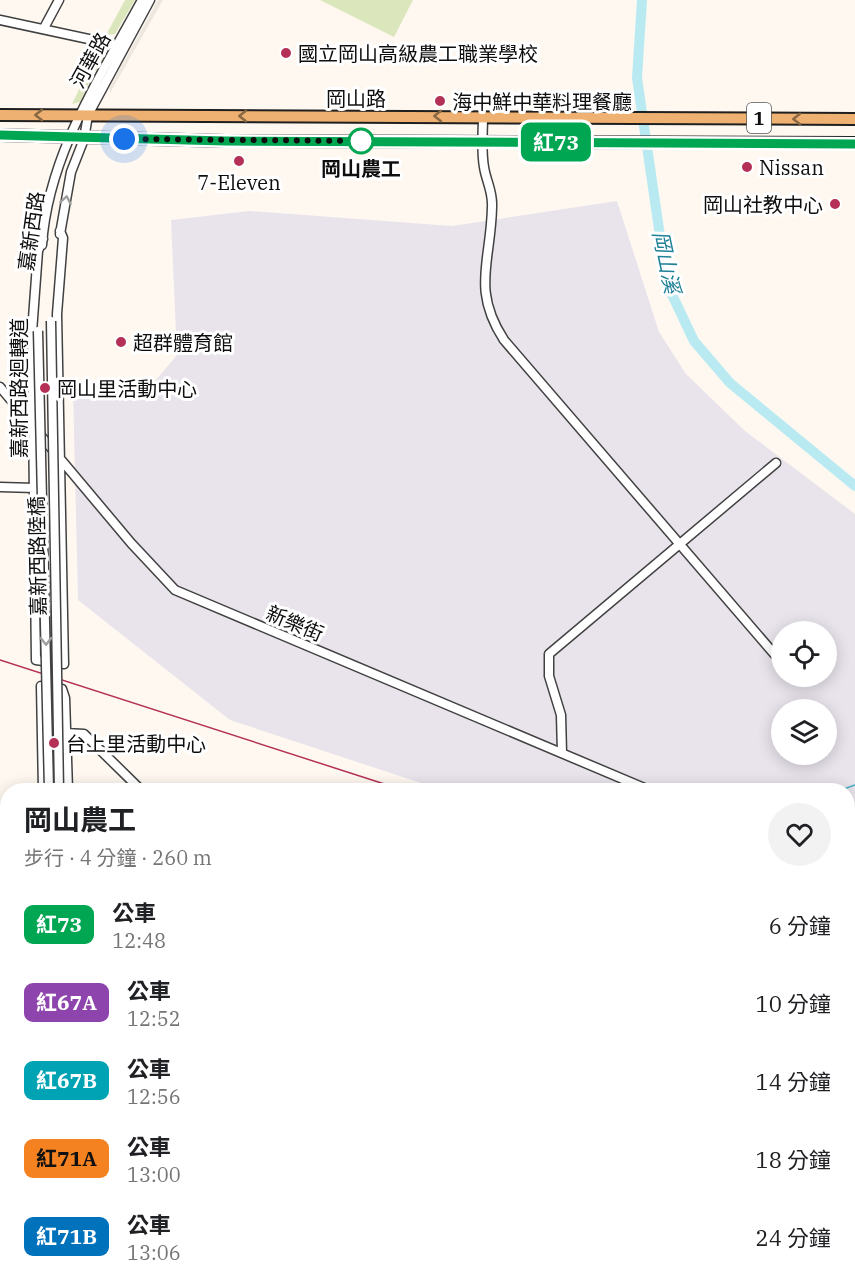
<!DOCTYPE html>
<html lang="zh-TW">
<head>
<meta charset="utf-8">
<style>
  body { margin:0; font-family:"IBM Plex Serif","Noto Sans TC",serif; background:#f2f2f2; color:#202124; height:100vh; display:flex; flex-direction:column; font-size:22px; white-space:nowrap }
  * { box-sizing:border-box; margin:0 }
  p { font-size:20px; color:#757577 }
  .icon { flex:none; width:33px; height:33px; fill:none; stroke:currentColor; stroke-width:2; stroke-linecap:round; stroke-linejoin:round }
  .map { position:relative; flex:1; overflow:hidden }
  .details { position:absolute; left:0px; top:783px; width:855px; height:506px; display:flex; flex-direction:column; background:#fff; border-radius:24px 24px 0 0; box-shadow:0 3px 15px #0003 }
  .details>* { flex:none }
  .badge { padding:0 12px; border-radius:9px; font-size:21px; line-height:39px }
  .fabs { position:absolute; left:771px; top:621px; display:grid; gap:12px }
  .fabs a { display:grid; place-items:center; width:66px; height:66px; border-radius:50%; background:#fff; box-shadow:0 3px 15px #0003; font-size:30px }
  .you { position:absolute; width:30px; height:30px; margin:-15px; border:4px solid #fff; border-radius:50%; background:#1a73e8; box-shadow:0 0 0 9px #1a73e833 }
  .map>.badge { position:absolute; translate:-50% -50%; box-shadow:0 0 0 3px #fff }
  .round { display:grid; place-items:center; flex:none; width:63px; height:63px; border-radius:32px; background:#f2f2f2 }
  .head { display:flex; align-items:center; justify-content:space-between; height:102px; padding:0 24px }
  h1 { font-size:28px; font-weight:700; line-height:45px }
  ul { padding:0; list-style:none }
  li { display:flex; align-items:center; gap:18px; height:78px; padding:0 24px }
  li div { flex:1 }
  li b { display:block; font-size:22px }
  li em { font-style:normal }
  li .badge { min-width:66px; font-weight:700; text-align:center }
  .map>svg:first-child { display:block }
  .industrial { fill:#e9e4ec; fill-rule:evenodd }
  .green { fill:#dce6bd }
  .plaza { fill:#eee7e0 }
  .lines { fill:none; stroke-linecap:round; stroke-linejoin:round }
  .stream { stroke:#45b0c3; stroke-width:1.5 }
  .river { stroke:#b9eaf2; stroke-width:10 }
  .minor-casing { stroke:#414141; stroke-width:11 }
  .major-casing { stroke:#1f1f1f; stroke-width:14 }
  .minor { stroke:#fff; stroke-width:8 }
  .major { stroke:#eeb171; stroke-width:10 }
  .rail { stroke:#b43057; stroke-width:1.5 }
  .minor-bridge-casing { stroke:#414141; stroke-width:11; stroke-linecap:butt }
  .minor-bridge { stroke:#fff; stroke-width:8 }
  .oneway { stroke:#896844 }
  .oneway2 { stroke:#9f9f9f }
  .line-casing { stroke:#fff; stroke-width:14 }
  .line { stroke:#00a651; stroke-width:9 }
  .walk { stroke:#0e0e0e; stroke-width:6; stroke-dasharray:0 10.8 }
  .poi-dot { fill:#b43057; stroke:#fff; stroke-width:2 }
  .stop-dot { fill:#fff; stroke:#00a651; stroke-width:3 }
  .labels { text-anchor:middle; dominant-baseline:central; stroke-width:6; stroke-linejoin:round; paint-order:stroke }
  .shield { fill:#fff; stroke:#565656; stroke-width:1.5 }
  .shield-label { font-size:18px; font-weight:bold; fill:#0e0e0e }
  .poi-label { font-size:20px; fill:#0e0e0e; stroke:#fff; text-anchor:start }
  .street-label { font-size:20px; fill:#0e0e0e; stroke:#fff }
  .stop-label { font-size:20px; font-weight:bold; fill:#0e0e0e; stroke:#fff }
  .water-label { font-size:21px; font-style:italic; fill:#208197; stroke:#fff }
</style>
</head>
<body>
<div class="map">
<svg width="855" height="1288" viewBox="0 0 855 1288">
  <rect width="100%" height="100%" fill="#fef8f1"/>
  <path class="industrial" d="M 617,201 L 659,332 L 686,374 L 745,431 L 855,514 L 855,929 L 848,926 L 848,790 L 442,790 L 230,720 L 78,600 L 73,389 L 150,387 L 177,355 L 171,220 L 249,211 L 452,226 ZM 782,632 L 826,632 L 826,676 L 782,676 ZM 782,710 L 826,710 L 826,754 L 782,754 Z"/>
  <path class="green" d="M 125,0 L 135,0 L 115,34 L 106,35 Z
    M 320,0 L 413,0 L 394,37 Z
    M 98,48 L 105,53 L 96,71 L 87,71 Z
    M 86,75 L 91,79 L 80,102 L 72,104 Z"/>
  <path class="plaza" d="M 158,0 L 163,0 L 110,93 L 109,89 Z"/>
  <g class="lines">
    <path class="stream" d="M 841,790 L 855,785
      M 542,1288 L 543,1281"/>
    <path class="river" d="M 642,0 L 637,78 L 667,284 L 694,341 L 730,383 L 855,486"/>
    <defs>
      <path id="minor" d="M 0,20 L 121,46
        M 44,28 L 59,0
        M 483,116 C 483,132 481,150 484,167 C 486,181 493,191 492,207 C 491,262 471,289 504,340 L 782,663
        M 60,234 L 71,172 L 84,139 L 88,115 L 150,0
        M 43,239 L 38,251 L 32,332 L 36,660 L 64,664 L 57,314 L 63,238 L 60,231
        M 42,245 C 48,155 100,77 142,0
        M 0,387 L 131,543 L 175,590 L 649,790
        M 0,487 L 35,488
        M 66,733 L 84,734 L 141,790
        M 562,753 L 561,715 L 549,676 L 549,654 L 776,463
        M 43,790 L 41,686 L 62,689 L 65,698 L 68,790
        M 0,826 L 8,820
        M 0,835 L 8,840
        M 848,869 L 855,852
        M 848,880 L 855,884
        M 0,986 L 8,977
        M 0,1003 L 8,997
        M 848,1007 L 855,1005
        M 848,1270 L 855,1271"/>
      <path id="major" d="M 0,115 L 855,119
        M 0,135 L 225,141 L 855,143
        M 0,892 L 8,917
        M 124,1281 L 127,1288"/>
    </defs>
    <use href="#minor" class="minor-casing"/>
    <use href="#major" class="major-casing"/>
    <use href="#minor" class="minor"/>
    <use href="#major" class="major"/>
    <path class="rail" d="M 0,660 L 403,790
      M 848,943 L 855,946"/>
    <defs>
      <path id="minor-bridge" d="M 51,321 L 59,790
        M 38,331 L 49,790"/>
    </defs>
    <use href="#minor-bridge" class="minor-bridge-casing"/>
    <use href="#minor-bridge" class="minor-bridge"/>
  </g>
  <defs><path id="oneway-chevron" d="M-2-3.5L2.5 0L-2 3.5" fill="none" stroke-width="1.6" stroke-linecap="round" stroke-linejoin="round" transform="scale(1.5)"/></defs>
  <g class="oneway">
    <use href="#oneway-chevron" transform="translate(39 115) rotate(-180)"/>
    <use href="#oneway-chevron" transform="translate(243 116) rotate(-180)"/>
    <use href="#oneway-chevron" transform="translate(438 116) rotate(-180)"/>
    <use href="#oneway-chevron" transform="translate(797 119) rotate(-180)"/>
  </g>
  <g class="oneway2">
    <use href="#oneway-chevron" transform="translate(66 200) rotate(-80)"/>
    <use href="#oneway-chevron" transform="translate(46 641) rotate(89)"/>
  </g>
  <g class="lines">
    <defs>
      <path id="line" d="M 0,135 L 225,141 L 855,144"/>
    </defs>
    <use href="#line" class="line-casing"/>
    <use href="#line" class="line"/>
    <path class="walk" d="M 124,139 L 361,141"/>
  </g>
  <g class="poi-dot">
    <circle cx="286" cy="53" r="6"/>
    <circle cx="440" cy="101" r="6"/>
    <circle cx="239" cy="161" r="6"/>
    <circle cx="747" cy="167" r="6"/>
    <circle cx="835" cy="204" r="6"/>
    <circle cx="121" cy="342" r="6"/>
    <circle cx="45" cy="388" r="6"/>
    <circle cx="54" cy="743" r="6"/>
  </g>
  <circle class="stop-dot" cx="361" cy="141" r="12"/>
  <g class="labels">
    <rect class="shield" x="747" y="103" width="24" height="30" rx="4.5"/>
    <g class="shield-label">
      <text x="759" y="118">1</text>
    </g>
    <g class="poi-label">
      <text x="298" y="53">國立岡山高級農工職業學校</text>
      <text x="452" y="101">海中鮮中華料理餐廳</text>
      <text x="759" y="167">Nissan</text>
      <text x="239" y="182" text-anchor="middle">7-Eleven</text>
      <text x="823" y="204" text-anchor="end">岡山社教中心</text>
      <text x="133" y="342">超群體育館</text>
      <text x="57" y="388">岡山里活動中心</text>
      <text x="66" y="743">台上里活動中心</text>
    </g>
    <g class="street-label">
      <text transform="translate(90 60) rotate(-61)">河華路</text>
      <text x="356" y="98">岡山路</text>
      <text transform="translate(31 231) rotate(-82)">嘉新西路</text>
      <text transform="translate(18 388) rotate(-90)">嘉新西路迴轉道</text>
      <text transform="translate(37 556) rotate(-91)">嘉新西路陸橋</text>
      <text transform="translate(295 623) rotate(23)">新樂街</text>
    </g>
    <g class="stop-label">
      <text x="361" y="168">岡山農工</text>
    </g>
    <g class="water-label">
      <text transform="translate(667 262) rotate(78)">岡山溪</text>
    </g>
  </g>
</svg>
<div class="fabs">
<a><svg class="icon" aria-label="locate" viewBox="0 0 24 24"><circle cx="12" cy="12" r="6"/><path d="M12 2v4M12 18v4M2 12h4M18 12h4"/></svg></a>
<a><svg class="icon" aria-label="layers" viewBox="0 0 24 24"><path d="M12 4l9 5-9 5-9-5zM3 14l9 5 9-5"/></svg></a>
</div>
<div class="you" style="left:124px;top:139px"></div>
<b class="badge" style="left:556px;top:142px;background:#00a651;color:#fff">紅73</b>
<section class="details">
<div class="head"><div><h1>岡山農工</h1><p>步行 · 4 分鐘 · 260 m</p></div><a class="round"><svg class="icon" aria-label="heart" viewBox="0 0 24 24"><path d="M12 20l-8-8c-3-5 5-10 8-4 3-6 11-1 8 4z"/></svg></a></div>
<ul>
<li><span class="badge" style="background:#00a651;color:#fff">紅73</span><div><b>公車</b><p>12:48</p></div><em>6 分鐘</em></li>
<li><span class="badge" style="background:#8e44ad;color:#fff">紅67A</span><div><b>公車</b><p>12:52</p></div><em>10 分鐘</em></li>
<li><span class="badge" style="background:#00a3b4;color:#fff">紅67B</span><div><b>公車</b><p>12:56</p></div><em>14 分鐘</em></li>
<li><span class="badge" style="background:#f58220;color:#111">紅71A</span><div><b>公車</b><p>13:00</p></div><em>18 分鐘</em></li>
<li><span class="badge" style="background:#0072bc;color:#fff">紅71B</span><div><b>公車</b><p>13:06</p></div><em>24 分鐘</em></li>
</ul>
</section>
</div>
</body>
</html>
